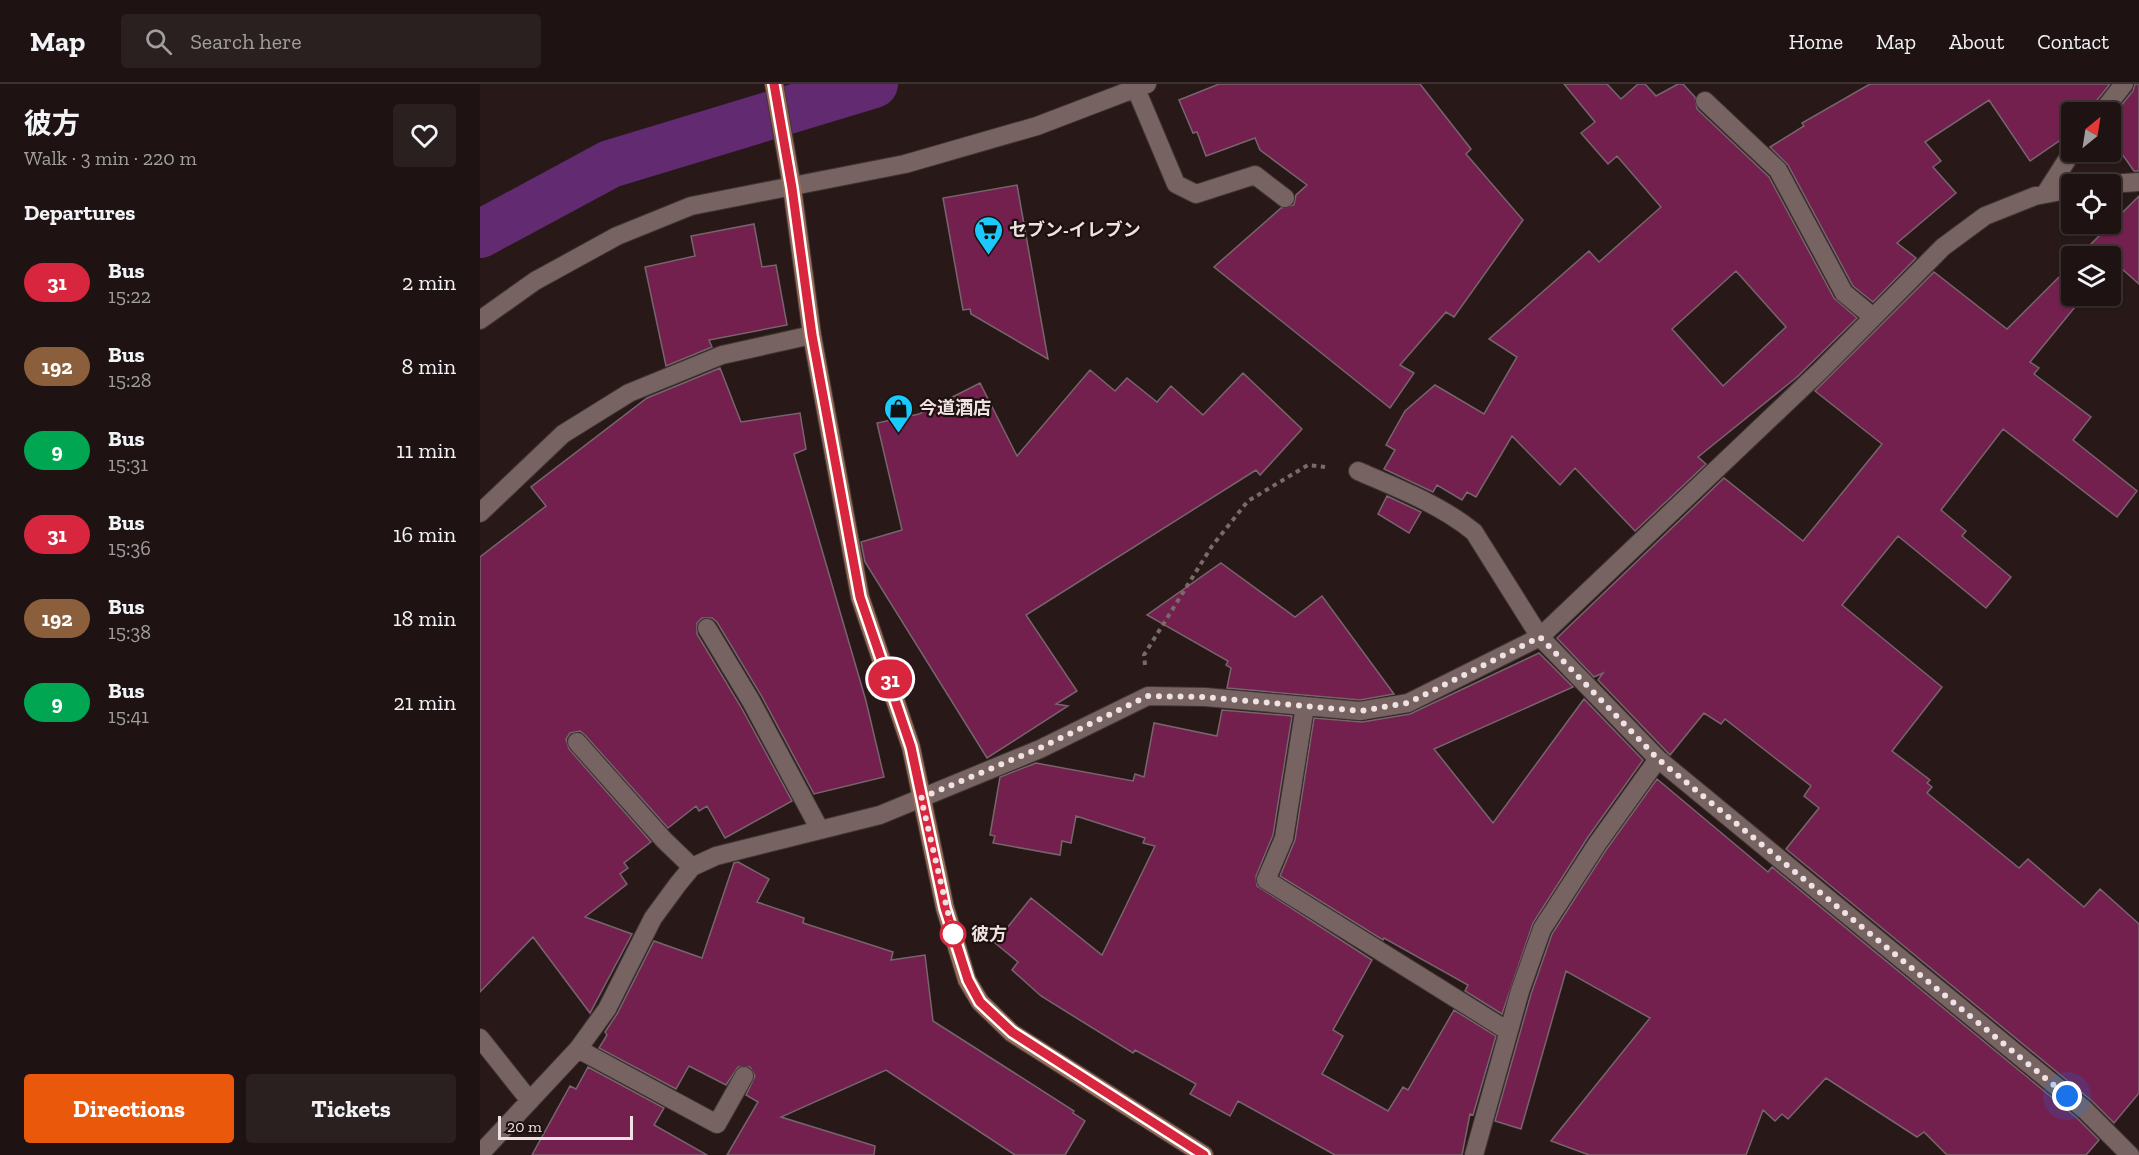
<!DOCTYPE html>
<html lang="en">
<head>
<meta charset="utf-8">
<style>
  body { margin:0; font-family:"Zilla Slab","Noto Sans JP",serif; background:#2b2020; color:#f1f3f6; height:100vh; display:flex; flex-direction:column; font-size:22px; white-space:nowrap }
  * { box-sizing:border-box; margin:0 }
  p { font-size:20px; color:#a19e9f }
  .icon { flex:none; width:33px; height:33px; fill:none; stroke:currentColor; stroke-width:2; stroke-linecap:round; stroke-linejoin:round }
  .map { position:relative; flex:1; overflow:hidden }
  .panel { display:flex; flex-direction:column; background:#1e1312; width:480px }
  .panel>* { flex:none }
  .badge { padding:0 12px; border-radius:20px; font-size:21px; line-height:39px }
  .needle { width:39px; rotate:30deg }
  .tools { position:absolute; left:1581px; top:18px; display:grid; gap:12px }
  .tools a { display:grid; place-items:center; width:60px; height:60px; border-radius:6px; background:#1e1312; box-shadow:0 2px 4px #0004,0 0 0 2px #3c3232; font-size:30px }
  .scale { position:absolute; left:18px; bottom:15px; width:135px; box-sizing:border-box; padding-left:6px; border:3px solid #eee3e2; border-top:0; font-size:16px; line-height:21px; white-space:nowrap; color:#eee3e2; -webkit-text-stroke:4px #1e100f; paint-order:stroke }
  .you { position:absolute; width:30px; height:30px; margin:-15px; border:4px solid #fff; border-radius:50%; background:#1a73e8; box-shadow:0 0 0 9px #1a73e833 }
  .map>.badge { position:absolute; translate:-50% -50%; box-shadow:0 0 0 3px #fff }
  h2 { padding:0 24px; font-size:22px; line-height:54px }
  .round { display:grid; place-items:center; flex:none; width:63px; height:63px; border-radius:6px; background:#2b2020 }
  .summary { display:flex; align-items:center; justify-content:space-between; height:102px; padding:0 24px }
  h1 { font-size:28px; font-weight:700; line-height:45px }
  .primary-button { display:flex; gap:12px; margin-top:auto; padding:12px 24px }
  .primary-button a { flex:1; height:69px; border-radius:6px; background:#ea580c; color:#fff; font-size:24px; font-weight:700; line-height:69px; text-align:center }
  .primary-button a+a { background:#2b2020; color:#f1f3f6 }
  ul { padding:0; list-style:none }
  li { display:flex; align-items:center; gap:18px; height:84px; padding:0 24px }
  li div { flex:1 }
  li b { display:block; font-size:22px }
  li em { font-style:normal }
  li .badge { min-width:66px; font-weight:700; text-align:center }
  header { display:flex; align-items:center; gap:36px; box-sizing:border-box; height:84px; padding:0 30px; background:#1e1312; border-bottom:2px solid #3c3232 }
  header strong { font-size:28px }
  nav { display:flex; gap:33px; margin-inline-start:auto; font-size:21px }
  .search { width:420px; height:54px; background:#2b2020; display:flex; align-items:center; gap:15px; box-sizing:border-box; padding:0 21px; border-radius:6px; color:#a19e9f; font-size:22px }
  main { display:flex; flex:1; min-height:0 }
  .map>svg:first-child { display:block }
  .lines { fill:none; stroke-linecap:round; stroke-linejoin:round }
  .canal { stroke:#622a70; stroke-width:48 }
  .building { fill:#73204e; stroke:#76656c; stroke-width:1.5; fill-rule:evenodd }
  .street-casing { stroke:#413635; stroke-width:20 }
  .secondary-casing { stroke:#413635; stroke-width:20 }
  .path { stroke:#786b6a; stroke-width:4; stroke-dasharray:4.5 4.5; stroke-linecap:butt }
  .street { stroke:#776362; stroke-width:18 }
  .secondary { stroke:#976b54; stroke-width:18 }
  .line-casing { stroke:#fff; stroke-width:14 }
  .line { stroke:#d7263d; stroke-width:9 }
  .walk { stroke:#eee3e2; stroke-width:6; stroke-dasharray:0 10.8 }
  .stop-dot { fill:#fff; stroke:#d7263d; stroke-width:3 }
  .labels { text-anchor:middle; dominant-baseline:central; stroke-width:4.5; stroke-linejoin:round; paint-order:stroke }
  .poi-label { font-size:18px; font-weight:bold; fill:#eee3e2; stroke:#1e100f; text-anchor:start }
  .stop-label { font-size:18px; font-weight:bold; fill:#eee3e2; stroke:#1e100f; text-anchor:start }
</style>
</head>
<body>
<header>
<strong>Map</strong>
<div class="search"><svg class="icon" aria-label="search" viewBox="0 0 24 24"><circle cx="10" cy="10" r="6"/><path d="M15 15l6 6"/></svg>Search here</div>
<nav><a>Home</a><a>Map</a><a>About</a><a>Contact</a></nav>
</header>
<main>
<section class="panel">
<div class="summary"><div><h1>彼方</h1><p>Walk · 3 min · 220 m</p></div><a class="round"><svg class="icon" aria-label="heart" viewBox="0 0 24 24"><path d="M12 20l-8-8c-3-5 5-10 8-4 3-6 11-1 8 4z"/></svg></a></div>
<h2>Departures</h2>
<ul>
<li><span class="badge" style="background:#d7263d;color:#fff">31</span><div><b>Bus</b><p>15:22</p></div><em>2 min</em></li>
<li><span class="badge" style="background:#8b5e3c;color:#fff">192</span><div><b>Bus</b><p>15:28</p></div><em>8 min</em></li>
<li><span class="badge" style="background:#00a651;color:#fff">9</span><div><b>Bus</b><p>15:31</p></div><em>11 min</em></li>
<li><span class="badge" style="background:#d7263d;color:#fff">31</span><div><b>Bus</b><p>15:36</p></div><em>16 min</em></li>
<li><span class="badge" style="background:#8b5e3c;color:#fff">192</span><div><b>Bus</b><p>15:38</p></div><em>18 min</em></li>
<li><span class="badge" style="background:#00a651;color:#fff">9</span><div><b>Bus</b><p>15:41</p></div><em>21 min</em></li>
</ul>
<div class="primary-button"><a>Directions</a><a>Tickets</a></div>
</section>
<div class="map">
<svg width="1659" height="1071" viewBox="0 0 1659 1071">
  <rect width="100%" height="100%" fill="#281918"/>
  <g class="lines">
    <path class="canal" d="M 0,150 L 130,80 L 394,0"/>
  </g>
  <path class="building" d="M 739,0 L 940,0 L 991,65 L 986,70 L 1043,136 L 974,233 L 966,228 L 920,281 L 934,289 L 910,324 L 734,183 L 801,124 L 814,121 L 816,111 L 827,101 L 780,66 L 775,54 L 726,72 L 717,48 L 713,49 L 699,16 Z
    M 1084,0 L 1127,0 L 1141,15 L 1158,0 L 1165,0 L 1176,12 L 1198,0 L 1203,0 L 1215,13 L 1217,25 L 1289,93 L 1354,214 L 1377,234 L 1317,293 L 1218,373 L 1226,380 L 1155,447 L 1095,384 L 1080,401 L 1032,352 L 996,413 L 987,408 L 982,416 L 957,401 L 953,408 L 904,385 L 915,366 L 906,361 L 925,327 L 955,301 L 1004,330 L 1037,273 L 1009,255 L 1109,167 L 1119,178 L 1181,123 L 1137,72 L 1128,80 L 1101,49 L 1115,38 ZM 1256,187 L 1306,243 L 1243,302 L 1192,245 Z
    M 1390,0 L 1630,0 L 1613,21 L 1611,28 L 1592,28 L 1592,48 L 1550,77 L 1509,16 L 1445,58 L 1461,77 L 1453,83 L 1476,109 L 1417,159 L 1436,174 L 1393,218 L 1373,202 L 1308,81 L 1290,63 L 1324,42 L 1322,39 Z
    M 1655,0 L 1659,0 L 1659,87 L 1654,87 L 1630,53 L 1630,35 L 1653,7 Z
    M 537,101 L 568,275 L 491,230 L 490,225 L 483,226 L 463,114 Z
    M 1659,112 L 1659,200 L 1633,177 L 1630,180 L 1630,172 L 1599,172 Z
    M 274,140 L 282,183 L 296,181 L 307,241 L 229,256 L 232,263 L 186,282 L 165,183 L 215,172 L 211,152 Z
    M 1592,180 L 1592,212 L 1604,212 L 1550,278 L 1559,284 L 1554,290 L 1611,333 L 1593,356 L 1657,407 L 1637,433 L 1523,345 L 1461,426 L 1486,447 L 1482,452 L 1531,493 L 1506,524 L 1418,452 L 1362,521 L 1462,603 L 1412,667 L 1450,696 L 1447,699 L 1452,703 L 1447,709 L 1539,784 L 1548,775 L 1604,823 L 1620,805 L 1659,840 L 1659,1009 L 1634,1039 L 1612,1017 L 1306,765 L 1339,724 L 1324,712 L 1331,702 L 1245,635 L 1241,640 L 1224,629 L 1190,671 L 1118,596 L 1123,589 L 1114,593 L 1077,554 L 1244,394 L 1323,457 L 1402,360 L 1335,307 L 1454,188 L 1527,245 Z
    M 240,284 L 261,338 L 320,329 L 326,365 L 314,370 L 386,617 L 404,693 L 334,710 L 281,611 L 237,538 L 232,534 L 222,534 L 217,539 L 217,550 L 261,623 L 312,717 L 245,754 L 227,722 L 219,727 L 216,722 L 188,744 L 105,651 L 100,647 L 90,649 L 86,655 L 89,665 L 171,758 L 144,779 L 148,784 L 140,790 L 147,800 L 105,833 L 152,850 L 110,929 L 53,853 L 0,908 L 0,473 L 66,422 L 51,403 L 167,314 Z
    M 610,286 L 635,307 L 647,294 L 677,318 L 691,302 L 723,331 L 763,289 L 822,345 L 780,391 L 776,386 L 546,531 L 597,607 L 576,620 L 588,622 L 507,674 L 385,478 L 381,458 L 422,446 L 397,339 L 439,330 L 500,299 L 537,372 Z
    M 907,412 L 941,428 L 929,449 L 898,430 Z
    M 741,479 L 815,533 L 842,512 L 914,610 L 880,616 L 747,604 L 751,584 L 746,581 L 748,577 L 667,531 Z
    M 1059,569 L 1093,603 L 954,665 L 1013,739 L 1104,615 L 1163,676 L 1108,753 L 1053,839 L 1022,930 L 985,907 L 988,901 L 904,854 L 903,856 L 800,792 L 815,756 L 834,634 L 882,638 L 930,630 Z
    M 742,626 L 812,632 L 793,751 L 776,792 L 777,802 L 892,876 L 853,946 L 863,952 L 842,990 L 908,1027 L 923,1003 L 928,1006 L 974,926 L 1016,952 L 993,1031 L 990,1030 L 982,1071 L 855,1071 L 758,1017 L 750,1032 L 710,1010 L 716,1000 L 655,966 L 653,969 L 561,912 L 532,886 L 538,878 L 515,859 L 551,814 L 622,871 L 675,762 L 663,759 L 665,754 L 596,732 L 591,759 L 582,757 L 580,771 L 513,759 L 515,752 L 510,751 L 520,693 L 556,679 L 653,697 L 655,690 L 664,693 L 674,639 L 737,652 Z
    M 1177,695 L 1288,788 L 1292,783 L 1597,1034 L 1619,1056 L 1606,1071 L 1467,1071 L 1444,1048 L 1437,1053 L 1346,994 L 1308,1035 L 1302,1030 L 1295,1037 L 1283,1026 L 1266,1071 L 1109,1071 L 1071,1057 L 1170,934 L 1086,887 L 1041,1045 L 1015,1037 L 1051,910 L 1072,850 L 1126,766 Z
    M 258,778 L 289,795 L 277,818 L 324,834 L 323,839 L 413,868 L 411,876 L 445,871 L 453,937 L 594,1027 L 593,1029 L 605,1037 L 585,1071 L 535,1071 L 406,986 L 301,1033 L 395,1062 L 394,1071 L 247,1071 L 278,1018 L 266,1011 L 275,992 L 270,983 L 258,983 L 246,1001 L 209,982 L 196,1005 L 119,964 L 127,951 L 125,948 L 137,930 L 174,857 L 222,874 L 254,779 Z
    M 108,983 L 184,1024 L 174,1041 L 227,1071 L 52,1071 L 90,1002 L 96,1005 Z"/>
  <g class="lines">
    <defs>
      <path id="street" d="M 656,5 L 696,100 L 716,110 L 775,91 L 805,114
        M 1225,17 L 1298,86 L 1364,209 L 1393,233
        M 1622,28 L 1644,0
        M 1629,100 L 1659,98
        M 1565,110 L 1592,68
        M 0,236 L 55,197 L 137,152 L 211,122 L 425,80 L 557,42 L 667,0
        M 878,387 C 918,404 961,421 994,448 L 1060,553 L 1178,675 L 1605,1026 L 1650,1071
        M 0,429 L 83,350 L 149,309 L 242,271 L 332,251
        M 227,544 L 271,617 L 340,746
        M 825,622 L 804,754 L 786,796 L 1028,947
        M 97,658 L 184,756 L 212,783
        M 0,954 L 50,1017
        M 98,965 L 237,1040 L 264,992
        M 0,1070 L 98,965 L 127,925 L 173,834 L 198,800 L 212,783 L 236,772 L 400,731 L 560,665 L 668,612 L 725,613 L 880,627 L 928,619 L 1060,553 L 1341,286 L 1463,163 L 1505,132 L 1555,112 L 1592,105
        M 994,1071 L 1040,907 L 1062,845 L 1117,760 L 1178,675"/>
      <path id="secondary" d="M 294,0 L 312,103 L 332,251 L 380,513 L 431,663 L 465,824 L 487,896 L 500,918 L 532,949 L 724,1071"/>
    </defs>
    <use href="#street" class="street-casing"/>
    <use href="#secondary" class="secondary-casing"/>
    <path class="path" d="M 665,581 L 664,571 L 732,462 L 768,417 L 828,381 L 845,383"/>
    <use href="#street" class="street"/>
    <use href="#secondary" class="secondary"/>
  </g>
  <g class="lines">
    <defs>
      <path id="line" d="M 294,0 L 312,104 L 332,251 L 380,513 L 431,663 L 465,824 L 488,896 L 500,918 L 532,948 L 724,1071"/>
    </defs>
    <use href="#line" class="line-casing"/>
    <use href="#line" class="line"/>
    <path class="walk" d="M 473,850 L 441,714 L 560,664 L 668,612 L 725,613 L 880,627 L 928,619 L 1060,553 L 1178,675 L 1587,1012"/>
  </g>
  <defs>
    <symbol id="supermarket-pin" viewBox="-11 -11 22 30"><path d="M0 17L-7.5 6A9.5 9.5 0 1 1 7.5 6Z" fill="#1acafc" stroke="#1e100f"/><path d="M-6-5.5h2.5l.6 2H6L4.5 2H-2.5L-4.4-4H-6ZM-1.5 3.2a1.3 1.3 0 1 0 .1 0ZM3 3.2a1.3 1.3 0 1 0 .1 0Z" fill="#111"/></symbol>
    <symbol id="shop-pin" viewBox="-11 -11 22 30"><path d="M0 17L-7.5 6A9.5 9.5 0 1 1 7.5 6Z" fill="#1acafc" stroke="#1e100f"/><path d="M-5-2.5h2.3a2.7 3.5 0 0 1 5.4 0H5L5.5 6h-11ZM-1.5-2.5h3a1.5 2.3 0 0 0-3 0Z" fill="#111"/></symbol>
  </defs>
  <g fill-rule="evenodd">
    <use href="#supermarket-pin" x="492" y="130" width="33" height="45"/>
    <use href="#shop-pin" x="402" y="308" width="33" height="45"/>
  </g>
  <circle class="stop-dot" cx="473" cy="850" r="12"/>
  <g class="labels">
    <g class="poi-label">
      <text x="529" y="146">セブン-イレブン</text>
      <text x="439" y="324">今道酒店</text>
    </g>
    <g class="stop-label">
      <text x="491" y="850">彼方</text>
    </g>
  </g>
</svg>
<div class="tools">
<a><svg class="needle" viewBox="-14 -14 28 28"><path d="M0-13l5 13h-10z" fill="#e53935"/><path d="M0 13l5-13h-10z" fill="#a19e9f"/></svg></a>
<a><svg class="icon" aria-label="locate" viewBox="0 0 24 24"><circle cx="12" cy="12" r="6"/><path d="M12 2v4M12 18v4M2 12h4M18 12h4"/></svg></a>
<a><svg class="icon" aria-label="layers" viewBox="0 0 24 24"><path d="M12 4l9 5-9 5-9-5zM3 14l9 5 9-5"/></svg></a>
</div>
<div class="scale">20 m</div>
<div class="you" style="left:1587px;top:1012px"></div>
<b class="badge" style="left:410px;top:595px;background:#d7263d;color:#fff">31</b>
</div>
</main>
</body>
</html>
